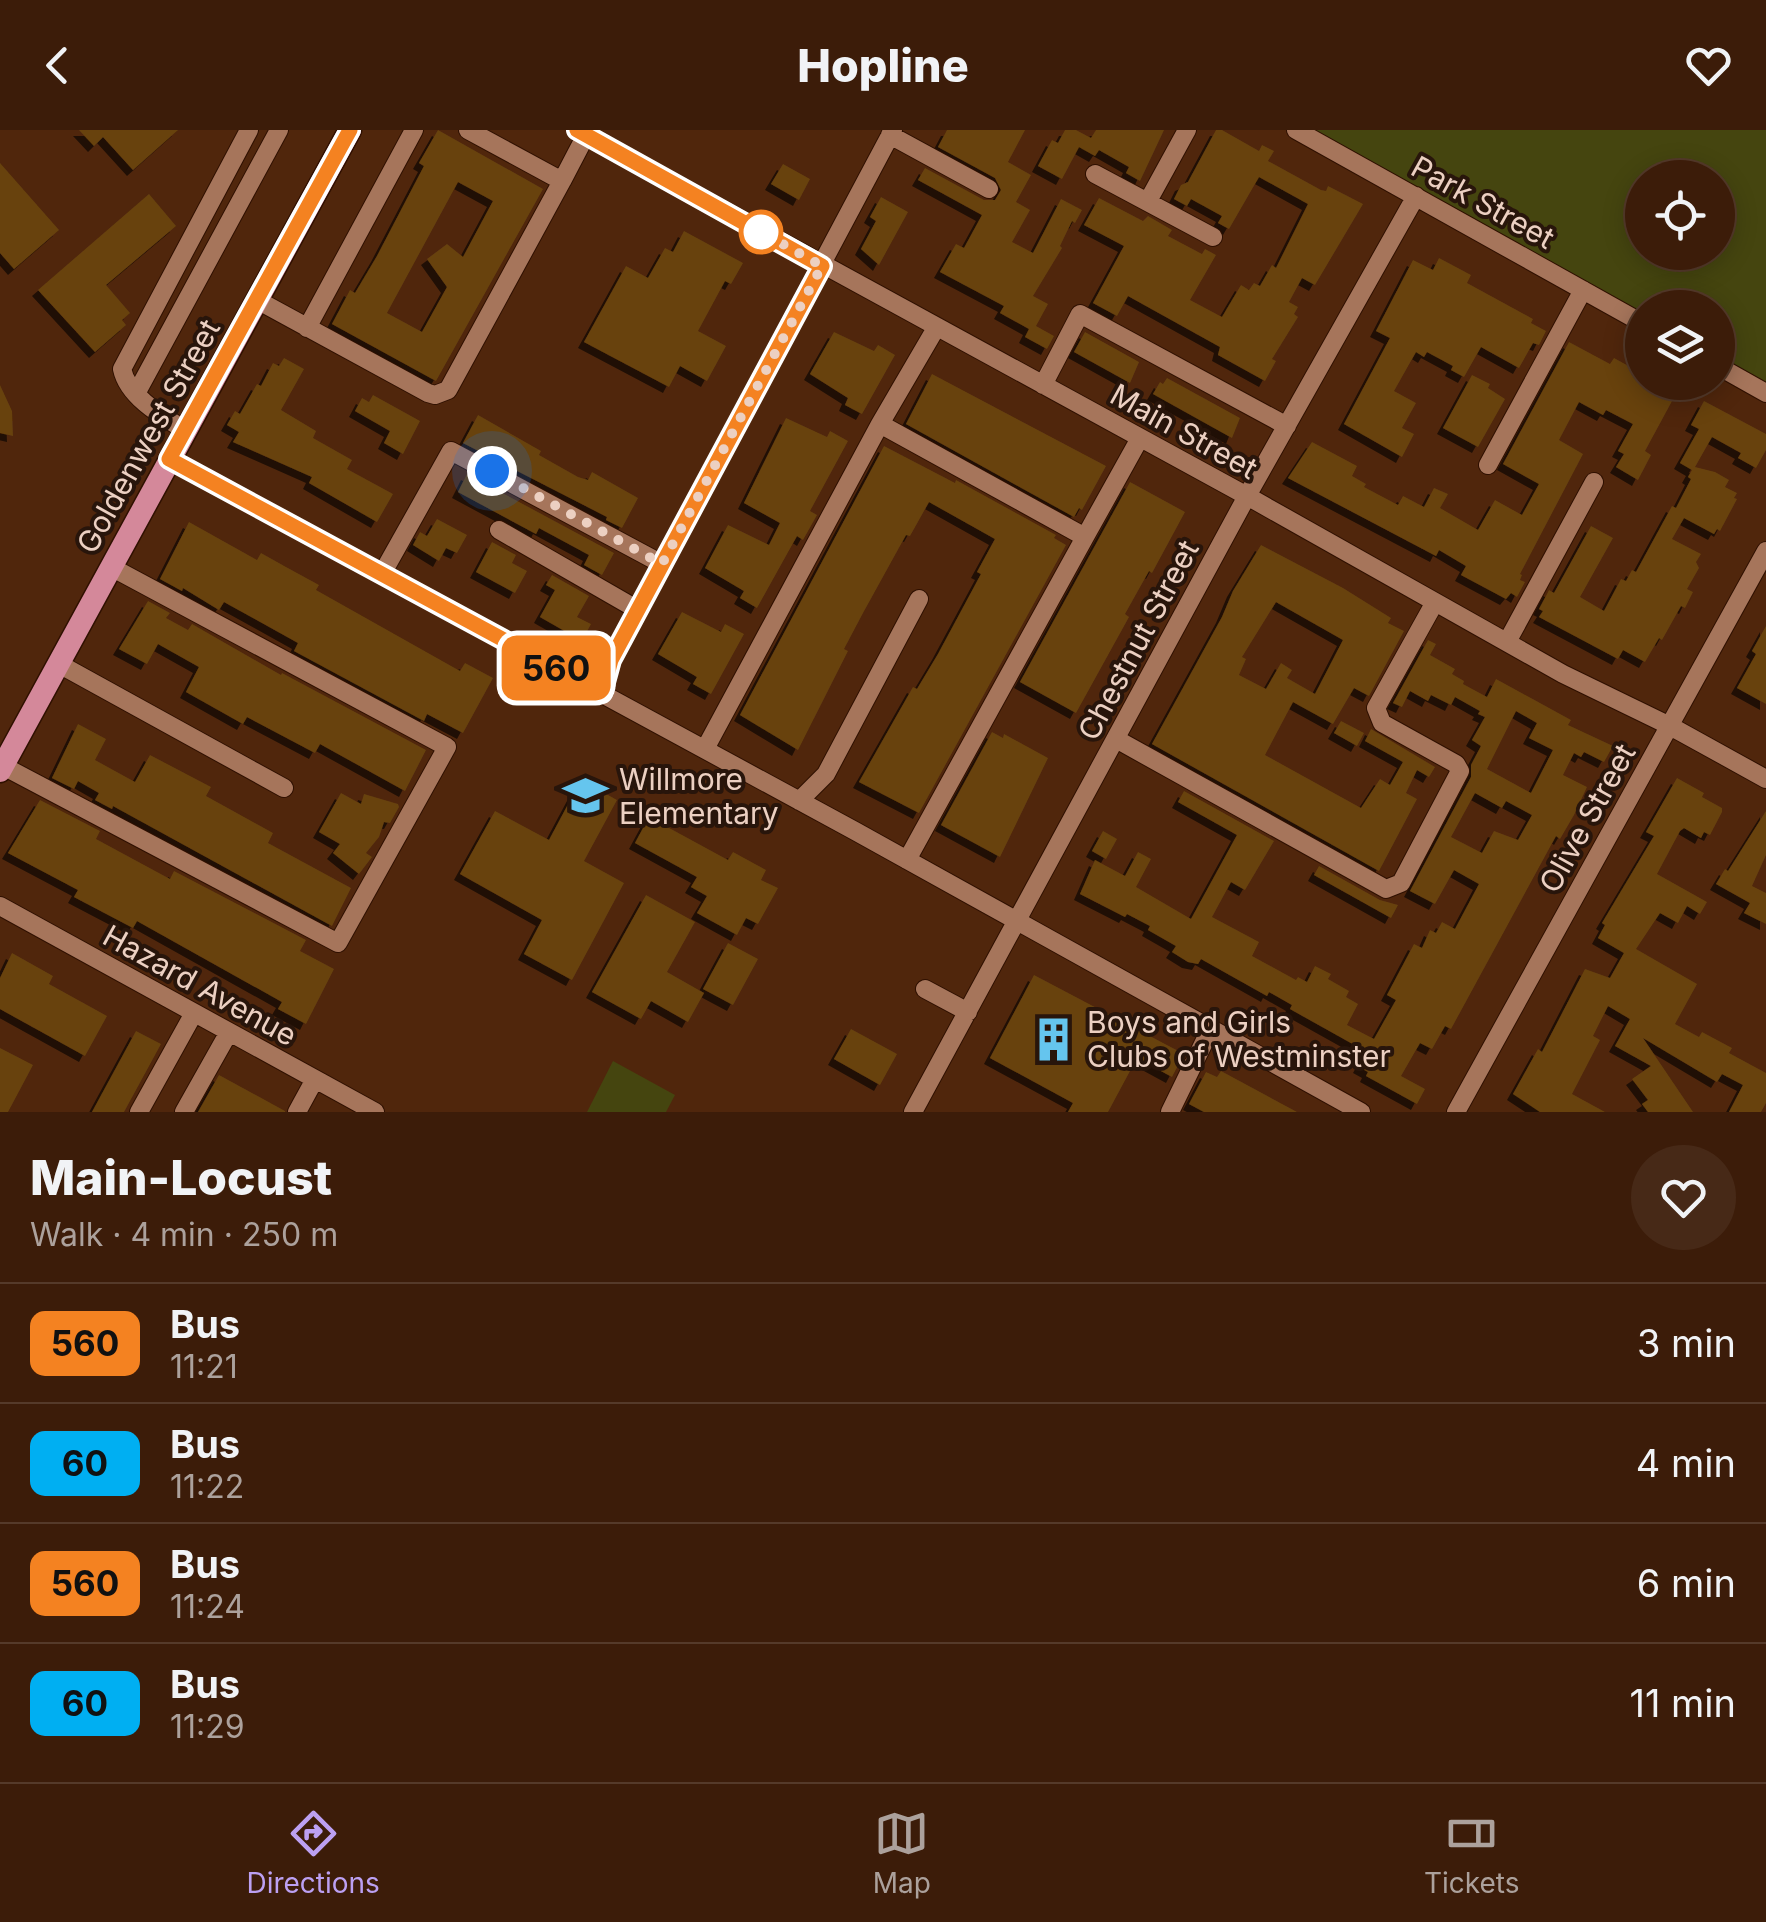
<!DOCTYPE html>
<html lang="en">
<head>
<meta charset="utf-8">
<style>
  body { margin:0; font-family:Inter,sans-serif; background:#472917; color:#f1f3f6; height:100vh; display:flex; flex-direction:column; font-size:38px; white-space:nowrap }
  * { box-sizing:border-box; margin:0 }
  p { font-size:32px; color:#aca19c }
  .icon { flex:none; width:55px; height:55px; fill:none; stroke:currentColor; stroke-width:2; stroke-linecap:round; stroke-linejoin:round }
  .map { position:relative; height:982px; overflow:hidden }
  .panel { display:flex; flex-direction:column; background:#3c1c09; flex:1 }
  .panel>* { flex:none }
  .badge { padding:0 20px; border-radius:15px; font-size:35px; line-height:65px }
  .tools { position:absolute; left:1625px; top:30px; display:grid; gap:20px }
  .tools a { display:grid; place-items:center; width:110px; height:110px; border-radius:50%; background:#3c1c09; box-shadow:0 5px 25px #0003,0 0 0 2px #553a2a; font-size:50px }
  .you { position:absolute; width:50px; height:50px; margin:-25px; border:8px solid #fff; border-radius:50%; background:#1a73e8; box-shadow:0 0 0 15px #1a73e833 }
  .map>.badge { position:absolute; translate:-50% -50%; box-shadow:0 0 0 5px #fff }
  .round { display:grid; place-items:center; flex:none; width:105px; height:105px; border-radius:52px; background:#472917 }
  .head { display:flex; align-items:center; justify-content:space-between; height:170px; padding:0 30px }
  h1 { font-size:48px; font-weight:800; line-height:75px }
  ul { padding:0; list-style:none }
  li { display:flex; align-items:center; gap:30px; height:120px; padding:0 30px; border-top:2px solid #553a2a }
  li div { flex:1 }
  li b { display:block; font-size:38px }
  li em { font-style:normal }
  li .badge { min-width:110px; font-weight:700; text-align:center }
  header { display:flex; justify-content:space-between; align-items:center; height:130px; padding:0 30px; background:#3c1c09; font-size:45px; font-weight:800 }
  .menu { display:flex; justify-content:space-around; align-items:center; height:140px; border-top:2px solid #553a2a; background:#3c1c09; font-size:28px; color:#aca19c }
  .menu a { display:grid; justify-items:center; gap:5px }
  .menu .on { color:#bca0f2 }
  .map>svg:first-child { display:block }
  .green { fill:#45450f; fill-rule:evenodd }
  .building { fill:#674211; fill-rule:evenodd; filter:url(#shadow) }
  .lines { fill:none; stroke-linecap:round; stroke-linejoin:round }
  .minor-casing { stroke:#2f1000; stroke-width:20 }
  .major-casing { stroke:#2f1000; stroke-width:25 }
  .minor { stroke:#a6755b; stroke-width:18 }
  .major { stroke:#d4889a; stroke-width:22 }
  .line-casing { stroke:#fff; stroke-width:22 }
  .line { stroke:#f48221; stroke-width:15 }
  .walk { stroke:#ecd0c2; stroke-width:10; stroke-dasharray:0 18 }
  .stop-dot { fill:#fff; stroke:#f48221; stroke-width:5 }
  .labels { text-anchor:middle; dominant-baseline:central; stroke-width:8; stroke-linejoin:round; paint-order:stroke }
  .street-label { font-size:30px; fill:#ecd0c2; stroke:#28150b }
  .poi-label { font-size:30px; fill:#ecd0c2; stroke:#28150b; text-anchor:start }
</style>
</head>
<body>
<header><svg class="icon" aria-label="back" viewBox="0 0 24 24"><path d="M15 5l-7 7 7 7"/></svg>Hopline<svg class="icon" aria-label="heart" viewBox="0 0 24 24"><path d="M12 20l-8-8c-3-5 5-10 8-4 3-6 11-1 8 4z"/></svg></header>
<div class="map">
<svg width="1766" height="982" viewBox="0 0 1766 982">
  <defs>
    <filter id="shadow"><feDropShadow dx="-6" dy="6" stdDeviation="0" flood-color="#0009"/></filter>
  </defs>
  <rect width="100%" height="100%" fill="#50260c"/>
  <path class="green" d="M 1292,0 L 1766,0 L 1766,260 L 1718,234 L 1718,178 L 1642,178 L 1642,192 ZM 1642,48 L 1718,48 L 1718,122 L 1642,122 Z
    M 613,931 L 675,965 L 666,982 L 587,982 Z"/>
  <path class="building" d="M 79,0 L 178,0 L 133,40 L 103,7 L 94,16 Z
    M 438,0 L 543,59 L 436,251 L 332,194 L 350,160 L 355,163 L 377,126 L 424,36 L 419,33 ZM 458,52 L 493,71 L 463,127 L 447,114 L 427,129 L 447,157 L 422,202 L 387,183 Z
    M 947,0 L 1025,0 L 1008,32 L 1031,45 L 1016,72 L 1030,80 L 1012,112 L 1033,123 L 1061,69 L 1082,80 L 1075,93 L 1072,91 L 1060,116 L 1062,118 L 1033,166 L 1048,174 L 1036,196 L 1054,206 L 1047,219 L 1025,207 L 1029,199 L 1000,183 L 1004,176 L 940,142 L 956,114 L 964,118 L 982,85 L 918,50 L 925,38 L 984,70 L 995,70 L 1001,60 L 995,48 L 938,17 Z
    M 1065,0 L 1076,0 L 1091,8 L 1096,0 L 1164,0 L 1140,51 L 1126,43 L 1129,37 L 1099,20 L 1095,26 L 1079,17 L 1062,49 L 1038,36 L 1052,10 L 1058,13 Z
    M 1216,0 L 1222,0 L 1259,21 L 1262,15 L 1274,21 L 1268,31 L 1321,60 L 1326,61 L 1328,56 L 1363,74 L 1315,155 L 1302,148 L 1289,172 L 1298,177 L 1294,184 L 1298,187 L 1272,229 L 1276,231 L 1265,251 L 1218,225 L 1220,217 L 1128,166 L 1117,186 L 1093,173 L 1124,116 L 1084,95 L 1099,68 L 1143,91 L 1148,86 L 1172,100 L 1168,106 L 1202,124 L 1205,119 L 1216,125 L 1190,170 L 1222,187 L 1241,155 L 1249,160 L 1254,153 L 1260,156 L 1272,135 L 1276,138 L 1308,74 L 1259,47 L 1229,99 L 1218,93 L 1222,86 L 1191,69 L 1187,76 L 1174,69 L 1181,55 L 1188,52 Z
    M 0,33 L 59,100 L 14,139 L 0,123 Z
    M 783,34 L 810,49 L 799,70 L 771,54 Z
    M 149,64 L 176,96 L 106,155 L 130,183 L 122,190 L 126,195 L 95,222 L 38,160 Z
    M 881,67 L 908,82 L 879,135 L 861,119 L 876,91 L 870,87 Z
    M 684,101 L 743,133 L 731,154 L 725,151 L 698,201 L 726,216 L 707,251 L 680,236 L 669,257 L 584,212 L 626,136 L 648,148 L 665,118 L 673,122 Z
    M 1439,128 L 1471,145 L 1467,153 L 1533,189 L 1531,193 L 1546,201 L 1539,215 L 1533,213 L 1519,238 L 1481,217 L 1464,247 L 1451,240 L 1453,236 L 1427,222 L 1424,227 L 1416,222 L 1394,261 L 1416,273 L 1402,298 L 1414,304 L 1402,327 L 1344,294 L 1390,208 L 1376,201 L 1413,130 L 1433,140 Z
    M 834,202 L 874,221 L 878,215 L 895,225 L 862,284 L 845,275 L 848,268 L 810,244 Z
    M 1085,202 L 1139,232 L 1130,253 L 1074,222 Z
    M 1569,212 L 1610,234 L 1614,228 L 1634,239 L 1631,244 L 1642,252 L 1665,252 L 1678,260 L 1645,321 L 1651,325 L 1638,350 L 1616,337 L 1624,324 L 1618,321 L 1633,294 L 1606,280 L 1603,285 L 1579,272 L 1559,310 L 1583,324 L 1520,444 L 1522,445 L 1520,450 L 1525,452 L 1517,467 L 1511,463 L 1506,469 L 1461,445 L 1466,436 L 1439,420 L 1436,426 L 1288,348 L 1312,312 L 1357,336 L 1352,346 L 1366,354 L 1364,357 L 1398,375 L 1403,366 L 1424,377 L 1434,358 L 1448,364 L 1440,378 L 1478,400 L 1495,370 L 1522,385 L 1539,354 L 1503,334 Z
    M 284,228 L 304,239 L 281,280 L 316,301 L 313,308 L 352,330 L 347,339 L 393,364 L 377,392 L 309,353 L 312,347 L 233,312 L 239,302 L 227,295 L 235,281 L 240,284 L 257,254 L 261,256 L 273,233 L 279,236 Z
    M 932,244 L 1106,336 L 1082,380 L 1079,378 L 1074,387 L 906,294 Z
    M 1472,245 L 1490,254 L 1488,258 L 1505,269 L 1478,317 L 1443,298 Z
    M 1167,248 L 1240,288 L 1232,308 L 1153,264 L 1160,252 L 1163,254 Z
    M 0,255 L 12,281 L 13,306 L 0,303 Z
    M 373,265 L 420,291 L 403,324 L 384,313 L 390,301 L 355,281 L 362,268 L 369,272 Z
    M 1704,271 L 1766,304 L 1766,320 L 1756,338 L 1738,328 L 1741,323 L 1712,307 L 1695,337 L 1715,342 L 1729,350 L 1725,357 L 1737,363 L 1734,368 L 1737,369 L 1720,401 L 1717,399 L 1714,404 L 1684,388 L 1672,409 L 1701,424 L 1696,432 L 1699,438 L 1687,459 L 1693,462 L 1685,478 L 1681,476 L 1662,510 L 1659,508 L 1645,532 L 1623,520 L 1618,529 L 1539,487 L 1543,481 L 1539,479 L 1547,464 L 1549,460 L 1554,463 L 1591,396 L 1613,408 L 1580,467 L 1604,481 L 1621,449 L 1626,451 L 1632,440 L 1636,442 L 1672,376 L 1676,378 L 1691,349 L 1688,347 L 1692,340 L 1680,333 L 1699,299 L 1691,295 Z
    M 478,285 L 541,321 L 539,325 L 578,347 L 588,350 L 592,342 L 638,368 L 622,398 L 606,390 L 607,387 L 463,313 Z
    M 786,288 L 827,307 L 830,301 L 848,311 L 810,381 L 817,385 L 803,410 L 797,406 L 757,478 L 740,468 L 744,461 L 705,438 L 728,395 L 769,415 L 780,393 L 744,373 Z
    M 884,316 L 955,353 L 956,350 L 1056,405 L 1054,408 L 1066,415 L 919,683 L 859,652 L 913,557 L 917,559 L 938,524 L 981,444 L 977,442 L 995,409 L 929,372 L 910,406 L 906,405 L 863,483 L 844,519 L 848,521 L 798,620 L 740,585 Z
    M 467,344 L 614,423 L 602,445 L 584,435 L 589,425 L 539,398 L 536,404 L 458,362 Z
    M 1130,352 L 1185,382 L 1152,443 L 1149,441 L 1125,484 L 1129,487 L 1076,583 L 1020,552 Z
    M 437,389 L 467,405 L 457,423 L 446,418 L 439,431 L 413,415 L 420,402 L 427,406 Z
    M 189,392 L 257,430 L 261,423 L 286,437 L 319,455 L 316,460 L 460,541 L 465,533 L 493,548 L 463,603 L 427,584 L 424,591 L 294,521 L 298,513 L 224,472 L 219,480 L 183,458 L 182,461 L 160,449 Z
    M 492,412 L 516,425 L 512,433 L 527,441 L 515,463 L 476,442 Z
    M 1261,415 L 1343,458 L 1391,488 L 1388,493 L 1404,501 L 1369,566 L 1354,558 L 1333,594 L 1293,572 L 1265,625 L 1361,678 L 1380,649 L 1390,655 L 1403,632 L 1365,611 L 1371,599 L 1435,637 L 1429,647 L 1417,640 L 1406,663 L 1417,669 L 1379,741 L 1152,614 L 1222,487 L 1233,461 ZM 1276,472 L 1343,510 L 1315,564 L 1287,548 L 1292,540 L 1281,533 L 1266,559 L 1239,545 L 1246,529 L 1242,527 Z
    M 552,445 L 589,466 L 577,487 L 591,494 L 582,511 L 540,487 L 555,460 L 546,455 Z
    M 148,471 L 170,483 L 166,488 L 188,500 L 192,494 L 281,545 L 282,543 L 426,620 L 405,661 L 320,614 L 315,623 L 247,587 L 243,594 L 186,562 L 199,537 L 158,514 L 147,534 L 119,519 Z
    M 682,482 L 721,502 L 725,494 L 744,504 L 711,564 L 693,554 L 697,547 L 658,524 Z
    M 1766,496 L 1766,574 L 1737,558 L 1756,524 L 1752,521 Z
    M 1428,510 L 1436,514 L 1430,525 L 1455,539 L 1452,544 L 1464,551 L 1463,554 L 1487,567 L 1496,549 L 1571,590 L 1568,595 L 1613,616 L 1604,632 L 1584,622 L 1581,627 L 1574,623 L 1563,645 L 1587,657 L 1574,685 L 1560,709 L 1556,706 L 1451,899 L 1445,896 L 1432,919 L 1420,913 L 1401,946 L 1425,959 L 1417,974 L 1366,946 L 1368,942 L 1359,937 L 1367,922 L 1290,879 L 1292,875 L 1269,862 L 1267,866 L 1201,829 L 1198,834 L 1188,832 L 1172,822 L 1176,816 L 1148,800 L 1150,796 L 1127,784 L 1125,787 L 1080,764 L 1095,730 L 1125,746 L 1138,722 L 1151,729 L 1136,757 L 1191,789 L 1237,705 L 1178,672 L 1184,661 L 1274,711 L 1245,760 L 1231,752 L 1212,787 L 1259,812 L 1252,826 L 1296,850 L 1298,847 L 1307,852 L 1315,836 L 1331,844 L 1328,849 L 1349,861 L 1346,867 L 1358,874 L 1347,895 L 1374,909 L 1396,870 L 1387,865 L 1414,814 L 1422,818 L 1430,800 L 1436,803 L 1442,792 L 1455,799 L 1479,754 L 1454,740 L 1435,774 L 1410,761 L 1471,647 L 1471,635 L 1481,616 L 1472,610 L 1485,587 L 1478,584 L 1480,581 L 1455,567 L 1451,575 L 1431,565 L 1428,571 L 1410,561 L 1402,577 L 1393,573 ZM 1516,581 L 1537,593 L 1529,608 L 1553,620 L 1531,663 L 1487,639 ZM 1475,663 L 1502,678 L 1506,671 L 1532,685 L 1518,710 L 1494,701 L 1482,723 L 1451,707 Z
    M 1341,591 L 1364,603 L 1357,616 L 1334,603 Z
    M 78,594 L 106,609 L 95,630 L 135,652 L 150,625 L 211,657 L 206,666 L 273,703 L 268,713 L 351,758 L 332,796 L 113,676 L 112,679 L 95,670 L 99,663 L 78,651 L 74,659 L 52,648 Z
    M 992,602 L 1003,608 L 1004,604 L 1048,628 L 1000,727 L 941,695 Z
    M 1677,648 L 1704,663 L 1702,667 L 1722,678 L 1722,682 L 1710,705 L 1704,702 L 1701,708 L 1684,698 L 1680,701 L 1657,744 L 1707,772 L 1700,784 L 1687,776 L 1678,793 L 1660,783 L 1636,819 L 1697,854 L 1675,894 L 1699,907 L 1702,902 L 1732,918 L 1729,923 L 1766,943 L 1766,973 L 1761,982 L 1729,982 L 1743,955 L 1722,944 L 1717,952 L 1643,908 L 1693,982 L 1648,982 L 1642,974 L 1648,970 L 1632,949 L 1651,936 L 1615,916 L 1630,889 L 1608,876 L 1593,906 L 1600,910 L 1572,964 L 1605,982 L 1540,982 L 1513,964 L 1538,919 L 1542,922 L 1585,839 L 1610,848 L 1624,823 L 1598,808 L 1605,795 L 1602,793 L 1654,706 L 1646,702 Z
    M 581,650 L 617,670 L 584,731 L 624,753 L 572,850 L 524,824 L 542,790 L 460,744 L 495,681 L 549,710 Z
    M 341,663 L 361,674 L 364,664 L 398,674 L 399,677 L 390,693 L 384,692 L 379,707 L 366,723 L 372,727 L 359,744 L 333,723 L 340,714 L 319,702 Z
    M 40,670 L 100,701 L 96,709 L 170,749 L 174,741 L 306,810 L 300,821 L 334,839 L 306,894 L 278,879 L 282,872 L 137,791 L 133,798 L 74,767 L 78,760 L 8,723 Z
    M 1766,681 L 1766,725 L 1752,756 L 1766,763 L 1766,794 L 1744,783 L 1750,773 L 1716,754 L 1725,739 L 1728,741 Z
    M 649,687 L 728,730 L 733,722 L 766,740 L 761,750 L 778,758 L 758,794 L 746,788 L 737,805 L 697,783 L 707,766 L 691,757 L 697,747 L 635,713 Z
    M 1103,701 L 1117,709 L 1106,729 L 1092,721 Z
    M 1319,736 L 1380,770 L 1398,775 L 1391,788 L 1314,745 Z
    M 646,765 L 695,792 L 667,842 L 704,863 L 688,892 L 651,871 L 641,889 L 592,862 Z
    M 728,813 L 758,829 L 733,875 L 703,859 Z
    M 12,823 L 53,846 L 49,854 L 107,886 L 85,926 L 0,879 L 0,848 Z
    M 1034,845 L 1184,924 L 1172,947 L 1137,928 L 1108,982 L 1068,982 L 1073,973 L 990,928 Z
    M 851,899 L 897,924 L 880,955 L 834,929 Z
    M 136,901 L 161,914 L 124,982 L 92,982 Z
    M 0,918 L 33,935 L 8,982 L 0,982 Z
    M 1221,941 L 1297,982 L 1204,982 L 1189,974 L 1206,942 L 1217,947 Z
    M 219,945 L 285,981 L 285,982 L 198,982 Z"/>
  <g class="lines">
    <defs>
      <path id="minor" d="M 577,0 L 1247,366 L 1563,544 L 1670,596 L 1766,649
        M 1296,0 L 1642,193
        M 890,5 L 989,59
        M 1095,44 L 1213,107
        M 562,51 L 586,5
        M 1148,71 L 1187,0
        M 257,170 L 428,263 L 435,265 L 448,260 L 562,51 L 468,0
        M 307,198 L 414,0
        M 1718,236 L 1766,263
        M 1043,255 L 1080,184 L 1287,296
        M 137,262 L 279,0
        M 880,294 L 1085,407 L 907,730
        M 185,300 C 162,286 128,267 122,239 L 249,0
        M 169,329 L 855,701 L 1361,982
        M 1488,335 L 1583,160
        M 499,400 L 638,480
        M 1085,407 L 1140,308
        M 382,444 L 451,321 L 662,434
        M 1507,512 L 1594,352
        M 59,534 L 284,658
        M 602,563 L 611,530 L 893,0
        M 1116,609 L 1386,759 L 1401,753 L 1460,641 L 1456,634 L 1382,593 L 1376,578 L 1435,472
        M 705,619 L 880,294 L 936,198
        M 3,636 L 338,813 L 447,617 L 111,437
        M 799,671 L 826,644 L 919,469
        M 0,776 L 375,982
        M 925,859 L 968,882
        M 139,982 L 194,883
        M 184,982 L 229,902
        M 297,982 L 315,949
        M 913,982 L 1247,366 L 1416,66
        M 1170,982 L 1210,900
        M 1456,982 L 1766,421"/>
      <path id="major" d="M 0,641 L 350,0"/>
    </defs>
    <use href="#minor" class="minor-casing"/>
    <use href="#major" class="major-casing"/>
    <use href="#minor" class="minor"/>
    <use href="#major" class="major"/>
  </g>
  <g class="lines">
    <defs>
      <path id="line" d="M 350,0 L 169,329 L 602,563 L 611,530 L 822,136 L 577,0"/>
    </defs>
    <use href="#line" class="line-casing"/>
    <use href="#line" class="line"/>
    <path class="walk" d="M 492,341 L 662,434 L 822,136 L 761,102"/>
  </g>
  <defs>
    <symbol id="school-bare" viewBox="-9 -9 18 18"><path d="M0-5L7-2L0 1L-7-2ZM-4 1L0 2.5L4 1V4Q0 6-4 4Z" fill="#65c5ee" stroke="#28150b" stroke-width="2.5" paint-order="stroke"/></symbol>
    <symbol id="building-bare" viewBox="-9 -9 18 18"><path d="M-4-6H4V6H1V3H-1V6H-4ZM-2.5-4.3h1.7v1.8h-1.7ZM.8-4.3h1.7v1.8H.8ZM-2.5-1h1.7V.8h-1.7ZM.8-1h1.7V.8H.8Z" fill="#65c5ee" stroke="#28150b" stroke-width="2.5" paint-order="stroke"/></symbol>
  </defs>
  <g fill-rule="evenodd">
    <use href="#school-bare" x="554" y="634" width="63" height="63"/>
    <use href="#building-bare" x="1022" y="878" width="63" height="63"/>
  </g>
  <circle class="stop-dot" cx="761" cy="102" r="20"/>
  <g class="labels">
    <g class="street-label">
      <text transform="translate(1483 72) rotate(29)">Park Street</text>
      <text transform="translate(1184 301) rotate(29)">Main Street</text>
      <text transform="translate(148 306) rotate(-61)">Goldenwest Street</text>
      <text transform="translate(1138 510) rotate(-62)">Chestnut Street</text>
      <text transform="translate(1587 688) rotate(-61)">Olive Street</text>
      <text transform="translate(200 855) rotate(29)">Hazard Avenue</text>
    </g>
    <g class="poi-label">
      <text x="619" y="649">Willmore<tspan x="619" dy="34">Elementary</tspan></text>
      <text x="1087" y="892">Boys and Girls<tspan x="1087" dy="34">Clubs of Westminster</tspan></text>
    </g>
  </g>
</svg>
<div class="tools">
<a><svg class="icon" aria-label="locate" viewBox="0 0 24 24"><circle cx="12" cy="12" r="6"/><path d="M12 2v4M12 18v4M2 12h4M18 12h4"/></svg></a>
<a><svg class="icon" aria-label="layers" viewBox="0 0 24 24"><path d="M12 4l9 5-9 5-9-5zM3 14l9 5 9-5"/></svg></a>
</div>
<div class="you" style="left:492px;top:341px"></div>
<b class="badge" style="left:556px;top:538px;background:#f48221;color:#111">560</b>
</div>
<section class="panel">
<div class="head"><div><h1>Main-Locust</h1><p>Walk · 4 min · 250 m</p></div><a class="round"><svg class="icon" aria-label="heart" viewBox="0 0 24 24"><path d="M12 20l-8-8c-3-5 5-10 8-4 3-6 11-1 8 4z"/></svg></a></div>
<ul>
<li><span class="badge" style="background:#f48221;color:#111">560</span><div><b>Bus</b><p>11:21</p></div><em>3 min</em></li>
<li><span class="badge" style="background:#00aff2;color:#111">60</span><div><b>Bus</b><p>11:22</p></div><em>4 min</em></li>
<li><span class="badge" style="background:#f48221;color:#111">560</span><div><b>Bus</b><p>11:24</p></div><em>6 min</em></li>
<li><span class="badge" style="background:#00aff2;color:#111">60</span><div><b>Bus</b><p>11:29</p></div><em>11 min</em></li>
</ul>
</section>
<nav class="menu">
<a class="on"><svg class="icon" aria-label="directions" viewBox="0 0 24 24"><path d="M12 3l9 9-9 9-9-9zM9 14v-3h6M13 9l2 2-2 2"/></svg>Directions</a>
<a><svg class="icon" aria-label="map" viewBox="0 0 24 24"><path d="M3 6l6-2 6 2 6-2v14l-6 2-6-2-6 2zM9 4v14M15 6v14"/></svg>Map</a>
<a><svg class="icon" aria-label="tickets" viewBox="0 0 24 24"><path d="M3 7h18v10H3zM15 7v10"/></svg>Tickets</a>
</nav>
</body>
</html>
